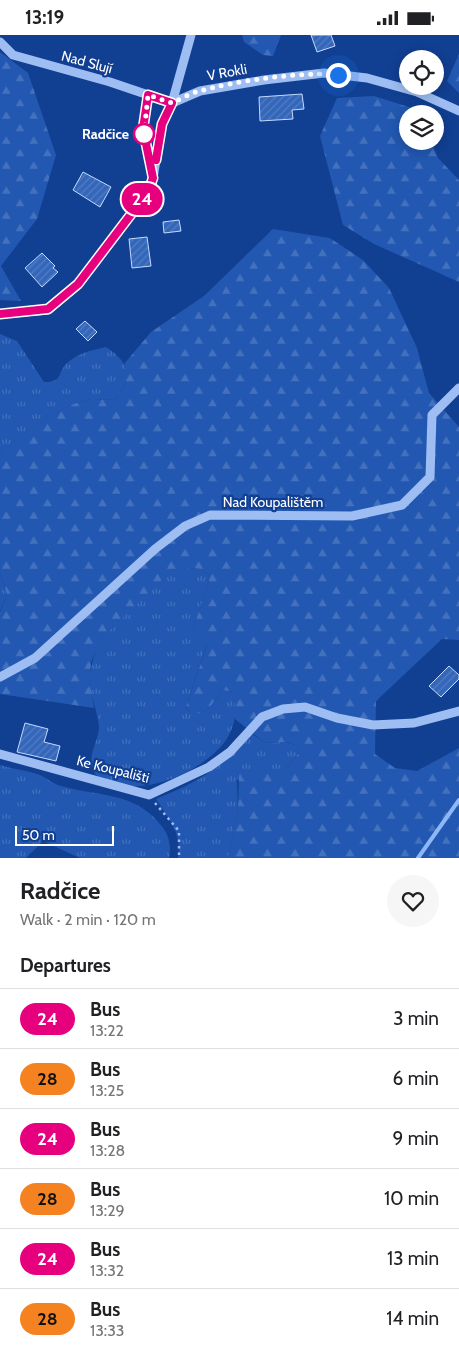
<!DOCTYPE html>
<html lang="en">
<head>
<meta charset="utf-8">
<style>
  body { margin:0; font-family:Cabin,sans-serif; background:#f6f6f6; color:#202124; height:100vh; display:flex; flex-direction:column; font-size:19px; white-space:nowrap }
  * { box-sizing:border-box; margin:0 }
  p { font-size:16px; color:#757577 }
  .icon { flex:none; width:28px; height:28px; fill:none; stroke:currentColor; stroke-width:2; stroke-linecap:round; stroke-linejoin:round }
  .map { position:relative; height:823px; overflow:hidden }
  .panel { display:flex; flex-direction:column; background:#fff; flex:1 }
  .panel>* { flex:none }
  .badge { padding:0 10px; border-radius:16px; font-size:18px; line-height:32px }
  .tools { position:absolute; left:399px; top:15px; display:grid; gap:10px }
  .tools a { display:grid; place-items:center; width:45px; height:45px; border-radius:50%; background:#fff; box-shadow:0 2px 12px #0003; font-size:25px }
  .scale { position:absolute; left:15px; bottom:12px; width:99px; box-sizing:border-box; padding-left:5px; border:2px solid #fff; border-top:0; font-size:14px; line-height:18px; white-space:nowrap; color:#fff; -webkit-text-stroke:4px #113f92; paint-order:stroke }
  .you { position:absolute; width:25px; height:25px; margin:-12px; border:4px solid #fff; border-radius:50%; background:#1a73e8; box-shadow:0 0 0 8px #1a73e833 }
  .map>.badge { position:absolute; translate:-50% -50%; box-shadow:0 0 0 2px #fff }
  h2 { padding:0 20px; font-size:19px; line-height:45px }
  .round { display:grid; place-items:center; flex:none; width:52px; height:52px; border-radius:26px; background:#f6f6f6 }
  .headline { display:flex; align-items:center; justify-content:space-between; height:85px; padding:0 20px }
  h1 { font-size:24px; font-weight:700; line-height:38px }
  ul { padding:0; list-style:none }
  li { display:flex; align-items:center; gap:15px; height:60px; padding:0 20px; border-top:1px solid #e0e0e0 }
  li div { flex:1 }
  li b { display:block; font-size:19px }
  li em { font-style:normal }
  li .badge { min-width:55px; font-weight:700; text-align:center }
  .status { display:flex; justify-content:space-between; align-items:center; height:35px; padding:0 25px; background:#fff; direction:ltr }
  .status svg { height:14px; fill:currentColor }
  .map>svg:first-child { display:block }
  .grass { fill:url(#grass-tufts) }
  .forest { fill:url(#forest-firs) }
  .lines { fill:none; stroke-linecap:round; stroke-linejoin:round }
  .stream { stroke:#8eb7f6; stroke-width:4 }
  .building { fill:url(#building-hatch); stroke:#c4dafd }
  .path { stroke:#9dbdf3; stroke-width:2.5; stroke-dasharray:2.5 4; stroke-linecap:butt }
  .minor { stroke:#9dbdf3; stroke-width:9 }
  .line-casing { stroke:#fff; stroke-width:11 }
  .line { stroke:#e6007e; stroke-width:8 }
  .walk { stroke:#fff; stroke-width:5; stroke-dasharray:0 9 }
  .stop-dot { fill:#fff; stroke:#e6007e; stroke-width:2.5 }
  .labels { text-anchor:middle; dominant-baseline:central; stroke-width:4.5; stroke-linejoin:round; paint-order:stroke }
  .street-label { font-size:14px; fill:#fff; stroke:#113f92 }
  .stop-label { font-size:14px; font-weight:bold; fill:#fff; stroke:#113f92; text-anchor:end }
</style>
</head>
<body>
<div class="status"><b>13:19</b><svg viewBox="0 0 49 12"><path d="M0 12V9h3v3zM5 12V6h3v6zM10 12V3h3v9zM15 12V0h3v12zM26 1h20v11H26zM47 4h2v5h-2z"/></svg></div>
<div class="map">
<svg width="459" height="823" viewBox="0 0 459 823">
  <defs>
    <pattern id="grass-tufts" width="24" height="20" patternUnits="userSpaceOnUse" patternTransform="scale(1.25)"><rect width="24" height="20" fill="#2258b1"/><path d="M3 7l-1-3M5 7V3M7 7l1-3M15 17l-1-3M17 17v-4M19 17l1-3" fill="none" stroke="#4371bd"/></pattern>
    <pattern id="forest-firs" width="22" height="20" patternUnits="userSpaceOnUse" patternTransform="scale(1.25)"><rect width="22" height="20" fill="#2258b1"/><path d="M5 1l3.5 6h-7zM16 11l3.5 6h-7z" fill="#4371bd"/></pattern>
    <pattern id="building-hatch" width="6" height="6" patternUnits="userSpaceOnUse" patternTransform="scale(1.25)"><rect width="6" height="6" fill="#3466b9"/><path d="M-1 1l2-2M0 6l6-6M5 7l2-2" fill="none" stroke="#527dc4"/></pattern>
  </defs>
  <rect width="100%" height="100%" fill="#113f92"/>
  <path class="grass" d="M 0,299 L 17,306 L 44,347 C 63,347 57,339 66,329 C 77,318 93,315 106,312 C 130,327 135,345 113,365 C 105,365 94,363 86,365 C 62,370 20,401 0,417 Z
    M 187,533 L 201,534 L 209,540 L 208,551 L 193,593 L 207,609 L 186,672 L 191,679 C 208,680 213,668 222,655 L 234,657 C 238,674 235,694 224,708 C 199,739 136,766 99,742 C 81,730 99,707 99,692 C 98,677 90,661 90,644 C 90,630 95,617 101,605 C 107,593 154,548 166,541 C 172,538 180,535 187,533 Z
    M 0,537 L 7,560 L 0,576 Z
    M 251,698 L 265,708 L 284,707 L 300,711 L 300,716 L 286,735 L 237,745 L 238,777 L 228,823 L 178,823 C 183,799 168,783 156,764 C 200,746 219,735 251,698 Z
    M 0,730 C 12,734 25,735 37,739 C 46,742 53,749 61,751 C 96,761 134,757 159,788 C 168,797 172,810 169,823 L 80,823 L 43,806 L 26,823 L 0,823 Z"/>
  <path class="forest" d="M 242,0 L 281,0 L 273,21 L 263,20 L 244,7 Z
    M 0,17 L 28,38 L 56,120 L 37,184 L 1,231 L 21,266 L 0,265 Z
    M 459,19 L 459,58 L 447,46 Z
    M 374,61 L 415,74 L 417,79 L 408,79 L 408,106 L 431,106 L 438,123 L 459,145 L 459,247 L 374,209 L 343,190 L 320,101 L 337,63 Z
    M 273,194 L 330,203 L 363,225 L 389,253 L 417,313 L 429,358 L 459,392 L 459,605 L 442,604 L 376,666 L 375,719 L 395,733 L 417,736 L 459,713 L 459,823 L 228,823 L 238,777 L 239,737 L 286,735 L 300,716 L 300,711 L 284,707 L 265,708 L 235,684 L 234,657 L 222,655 C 213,668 208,680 191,679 L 186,672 L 207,610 L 193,593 L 208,551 L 209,540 L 201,534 L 187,533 L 165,542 L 102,603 L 91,627 L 90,644 L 94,673 L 0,659 L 0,577 L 7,560 L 0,537 L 0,417 C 19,401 62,370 86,365 C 94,363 105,365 113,365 C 126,353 129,345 124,329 L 151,297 L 204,261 Z"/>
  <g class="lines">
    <path class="stream" d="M 418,823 L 459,765"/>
  </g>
  <path class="building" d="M 311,0 L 331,0 L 335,11 L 317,17 Z
    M 302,59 L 304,74 L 292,75 L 293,84 L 260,86 L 259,62 Z
    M 83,137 L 111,152 L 100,172 L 73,155 Z
    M 179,185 L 181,196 L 164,198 L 163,187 Z
    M 147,202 L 151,231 L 132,233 L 129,204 Z
    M 42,218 L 55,231 L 53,233 L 58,237 L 42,252 L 25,233 Z
    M 85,286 L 97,297 L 88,306 L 76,294 Z
    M 449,631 L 459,640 L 459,644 L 441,662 L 429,651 Z
    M 25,688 L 48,694 L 44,707 L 60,711 L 56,726 L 17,717 Z"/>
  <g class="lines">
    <path class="path" d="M 155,768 L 179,796 L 179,823"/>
    <path class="minor" d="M 0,7 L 13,20 L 110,47 L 172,68
      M 148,60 L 143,94 L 152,138
      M 172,68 L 200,56 L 264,45 L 324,38 L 367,43 L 417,57 L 459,76
      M 0,279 L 48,275 L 78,249 L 148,157 L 153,143 L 162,89 L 172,68 L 191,0
      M 0,642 L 35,623 L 155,514 L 185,491 L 210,480 L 352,481 L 402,470 L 430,442 L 432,380 L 459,353
      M 0,719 L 149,760 L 209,732 L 230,717 L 262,682 L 283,674 L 305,672 L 337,683 L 373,690 L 414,688 L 459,676"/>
  </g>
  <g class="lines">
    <defs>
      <path id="line" d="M 0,279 L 48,274 L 78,249 L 148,157 L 153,143 L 143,94 L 148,60 L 172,68 L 162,89 L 156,125"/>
    </defs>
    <use href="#line" class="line-casing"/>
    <use href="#line" class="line"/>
    <path class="walk" d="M 144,99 L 148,60 L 172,68 C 181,64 191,58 200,56 C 234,46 305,36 338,40"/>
  </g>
  <circle class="stop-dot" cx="144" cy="99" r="10"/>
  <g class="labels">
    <g class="street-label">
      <text transform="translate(87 27) rotate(15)">Nad Slují</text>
      <text transform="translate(227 37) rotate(-10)">V Rokli</text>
      <text x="273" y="467">Nad Koupalištěm</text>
      <text transform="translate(113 734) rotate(14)">Ke Koupališti</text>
    </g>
    <g class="stop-label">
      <text x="129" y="99">Radčice</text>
    </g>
  </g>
</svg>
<div class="tools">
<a><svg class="icon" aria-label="locate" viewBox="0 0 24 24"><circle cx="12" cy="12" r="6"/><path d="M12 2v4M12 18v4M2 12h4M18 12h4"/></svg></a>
<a><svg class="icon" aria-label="layers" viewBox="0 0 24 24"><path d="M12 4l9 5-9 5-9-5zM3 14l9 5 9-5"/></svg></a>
</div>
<div class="scale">50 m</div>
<div class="you" style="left:338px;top:40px"></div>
<b class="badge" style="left:142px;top:164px;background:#e6007e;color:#fff">24</b>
</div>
<section class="panel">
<div class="headline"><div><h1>Radčice</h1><p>Walk · 2 min · 120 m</p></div><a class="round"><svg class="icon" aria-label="heart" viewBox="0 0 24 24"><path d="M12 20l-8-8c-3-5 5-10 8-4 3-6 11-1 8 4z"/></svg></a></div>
<h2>Departures</h2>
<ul>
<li><span class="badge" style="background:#e6007e;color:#fff">24</span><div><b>Bus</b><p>13:22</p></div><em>3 min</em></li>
<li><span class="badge" style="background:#f58220;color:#111">28</span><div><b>Bus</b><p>13:25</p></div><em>6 min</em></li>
<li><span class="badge" style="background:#e6007e;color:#fff">24</span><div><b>Bus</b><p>13:28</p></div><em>9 min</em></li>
<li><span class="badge" style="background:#f58220;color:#111">28</span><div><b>Bus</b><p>13:29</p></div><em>10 min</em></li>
<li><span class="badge" style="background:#e6007e;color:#fff">24</span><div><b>Bus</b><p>13:32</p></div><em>13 min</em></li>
<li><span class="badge" style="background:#f58220;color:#111">28</span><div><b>Bus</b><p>13:33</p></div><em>14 min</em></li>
</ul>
</section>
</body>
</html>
